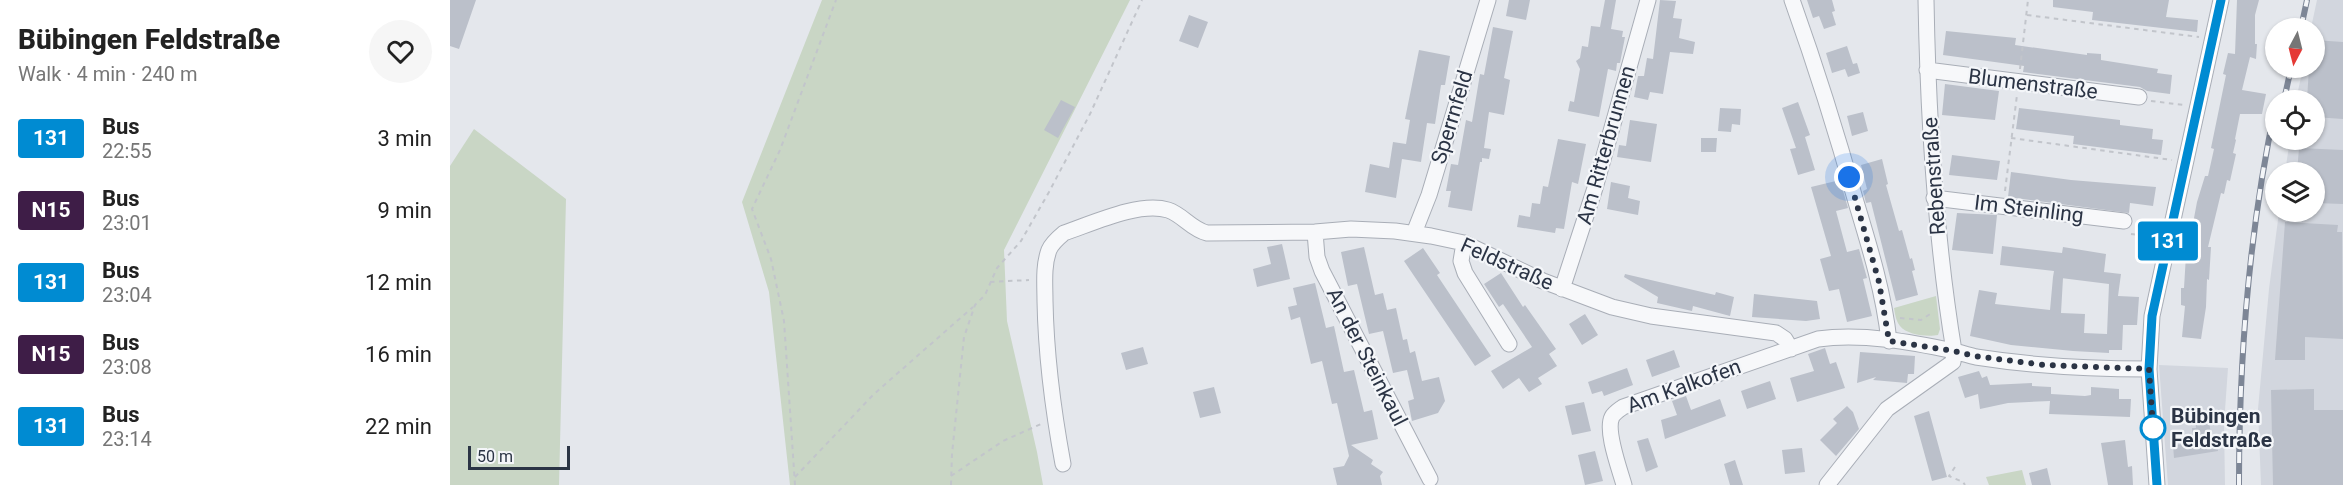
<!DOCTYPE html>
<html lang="en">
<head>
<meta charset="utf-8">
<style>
  body { margin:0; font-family:Roboto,sans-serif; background:#f6f6f6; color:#222; height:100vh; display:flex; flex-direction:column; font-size:22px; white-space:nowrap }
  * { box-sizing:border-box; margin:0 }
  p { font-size:20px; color:#767676 }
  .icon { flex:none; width:33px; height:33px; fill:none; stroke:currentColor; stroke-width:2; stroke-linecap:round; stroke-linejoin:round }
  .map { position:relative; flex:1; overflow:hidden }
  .details { display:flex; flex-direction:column; background:#fff; width:450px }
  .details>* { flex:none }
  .badge { padding:0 12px; border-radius:4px; font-size:21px; line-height:39px }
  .needle { width:39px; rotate:187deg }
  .controls { position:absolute; left:1815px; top:18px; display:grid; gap:12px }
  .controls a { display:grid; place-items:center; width:60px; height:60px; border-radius:50%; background:#fff; box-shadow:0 2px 4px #0004; font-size:30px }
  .scale { position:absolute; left:18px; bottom:15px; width:102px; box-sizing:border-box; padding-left:6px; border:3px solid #2b3445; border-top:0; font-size:16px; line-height:21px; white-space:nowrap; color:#2b3445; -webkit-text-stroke:4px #f4f6f9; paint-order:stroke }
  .you { position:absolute; width:30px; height:30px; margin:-15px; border:4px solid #fff; border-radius:50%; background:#1a73e8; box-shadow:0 0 0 9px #1a73e833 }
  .map>.badge { position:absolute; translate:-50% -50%; box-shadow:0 0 0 3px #fff }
  .round { display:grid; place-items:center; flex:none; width:63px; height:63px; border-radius:32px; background:#f6f6f6 }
  .summary { display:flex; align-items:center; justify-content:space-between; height:102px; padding:0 18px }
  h1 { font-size:28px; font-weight:800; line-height:45px }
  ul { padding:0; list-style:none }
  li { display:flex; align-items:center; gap:18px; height:72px; padding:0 18px }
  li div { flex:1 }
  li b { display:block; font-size:22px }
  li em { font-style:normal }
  li .badge { min-width:66px; font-weight:700; text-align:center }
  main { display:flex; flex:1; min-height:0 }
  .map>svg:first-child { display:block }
  .built { fill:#d2d6de }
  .green { fill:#c9d6c5 }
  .building { fill:#bbc0ca }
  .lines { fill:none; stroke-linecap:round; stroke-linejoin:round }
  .minor-casing { stroke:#a9aeb7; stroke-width:17 }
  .path { stroke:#c2c5cb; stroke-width:2; stroke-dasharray:4.5 4.5; stroke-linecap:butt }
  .minor { stroke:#f7f8fa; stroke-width:15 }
  .rail-casing { stroke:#7d8696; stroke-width:6 }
  .rail { stroke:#f4f6f9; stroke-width:4; stroke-dasharray:11; stroke-linecap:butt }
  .line-casing { stroke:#fff; stroke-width:14 }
  .line { stroke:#008bd2; stroke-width:9 }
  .walk { stroke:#2b3445; stroke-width:6; stroke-dasharray:0 10.8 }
  .stop-dot { fill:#fff; stroke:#008bd2; stroke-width:3 }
  .labels { text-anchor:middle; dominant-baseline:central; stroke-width:4.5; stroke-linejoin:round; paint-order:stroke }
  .street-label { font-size:21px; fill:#2b3445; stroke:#f4f6f9 }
  .stop-label { font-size:21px; font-weight:bold; fill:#2b3445; stroke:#f4f6f9; text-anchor:start }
</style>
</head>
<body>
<main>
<section class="details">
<div class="summary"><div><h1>Bübingen Feldstraße</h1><p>Walk · 4 min · 240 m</p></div><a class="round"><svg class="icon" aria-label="heart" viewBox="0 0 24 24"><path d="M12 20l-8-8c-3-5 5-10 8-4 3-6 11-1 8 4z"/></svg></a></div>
<ul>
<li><span class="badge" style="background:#008bd2;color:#fff">131</span><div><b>Bus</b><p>22:55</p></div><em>3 min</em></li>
<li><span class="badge" style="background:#3e1d47;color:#fff">N15</span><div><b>Bus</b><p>23:01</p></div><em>9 min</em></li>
<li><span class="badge" style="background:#008bd2;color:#fff">131</span><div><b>Bus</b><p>23:04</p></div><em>12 min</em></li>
<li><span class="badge" style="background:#3e1d47;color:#fff">N15</span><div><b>Bus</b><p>23:08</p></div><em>16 min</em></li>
<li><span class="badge" style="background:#008bd2;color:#fff">131</span><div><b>Bus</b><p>23:14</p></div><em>22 min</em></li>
</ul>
</section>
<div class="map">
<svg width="1893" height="485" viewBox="0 0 1893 485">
  <rect width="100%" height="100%" fill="#e4e7ec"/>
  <path class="built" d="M 1867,0 L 1893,0 L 1893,485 L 1811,485 L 1808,409 L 1819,289 L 1829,212 L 1864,212 L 1864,172 L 1835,172 L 1840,140 L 1864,140 L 1864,100 L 1846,100 L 1853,68 L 1864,68 L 1864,28 L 1861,28 Z
    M 1709,365 L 1778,368 L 1774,424 L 1775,485 L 1718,485 Z"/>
  <path class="green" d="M 372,0 L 680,0 L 554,250 L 557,321 L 587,452 L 593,485 L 340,485 L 319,292 L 292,202 Z
    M 24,129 L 116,199 L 109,485 L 0,485 L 0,166 Z
    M 1486,296 L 1490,329 L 1488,335 C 1477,337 1457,335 1450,326 C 1446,321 1445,314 1444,308 Z
    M 1572,470 L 1576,485 L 1539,485 L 1536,477 Z"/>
  <path class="building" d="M 0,0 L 26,0 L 9,49 L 0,46 Z
    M 1059,0 L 1080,0 L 1076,20 L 1056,16 Z
    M 1155,0 L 1166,0 L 1161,29 L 1173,31 L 1172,37 L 1175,37 L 1170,63 L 1167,63 L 1166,71 L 1158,69 L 1149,117 L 1118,111 L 1120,101 L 1124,102 L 1130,69 L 1126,61 L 1130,58 L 1132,46 L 1138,47 L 1141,26 L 1150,27 Z
    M 1210,0 L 1226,1 L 1223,18 L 1232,19 L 1229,38 L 1245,42 L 1243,54 L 1220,52 L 1213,94 L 1200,92 L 1198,100 L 1184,97 L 1188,76 L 1194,76 L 1197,58 L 1203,59 Z
    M 1357,0 L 1382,0 L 1385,11 L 1382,12 L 1386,25 L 1374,29 L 1369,16 L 1363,18 Z
    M 1603,0 L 1719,0 L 1716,17 L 1748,20 L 1747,32 L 1642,20 L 1643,12 L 1603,7 Z
    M 1787,0 L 1809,0 L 1805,15 L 1805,44 L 1807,44 L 1806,59 L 1800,57 L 1792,90 L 1816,94 L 1812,114 L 1790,114 L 1785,139 L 1786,140 L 1783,153 L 1786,154 L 1780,181 L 1777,180 L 1774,194 L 1771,193 L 1758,247 L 1761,247 L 1759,280 L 1757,279 L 1756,307 L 1751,339 L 1732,337 L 1735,306 L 1731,305 L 1731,288 L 1734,288 L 1736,255 L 1740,255 L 1741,234 L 1747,202 L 1755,176 L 1758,176 L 1764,149 L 1761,148 L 1776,75 L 1773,74 L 1778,53 L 1785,54 Z
    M 739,15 L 758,22 L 748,48 L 729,41 Z
    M 1043,27 L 1063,31 L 1054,78 L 1060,80 L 1054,115 L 1039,112 L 1034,148 L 1041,149 L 1039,159 L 1032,158 L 1032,162 L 1030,162 L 1022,211 L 998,207 L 1001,191 L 996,191 L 1001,164 L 1008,165 L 1016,120 L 1022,122 L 1030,74 L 1034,75 Z
    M 1496,31 L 1566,38 L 1565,45 L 1637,55 L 1637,53 L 1651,54 L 1651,60 L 1708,69 L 1707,73 L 1722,75 L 1720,94 L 1697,91 L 1690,87 L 1573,72 L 1574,66 L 1493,55 Z
    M 1864,40 L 1893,42 L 1893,119 L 1864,117 L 1864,100 L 1857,100 L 1859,68 L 1864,68 Z
    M 1397,46 L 1403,64 L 1407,63 L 1410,73 L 1398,77 L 1395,69 L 1382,73 L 1376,53 Z
    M 969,50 L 1000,56 L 995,85 L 991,85 L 985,124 L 977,123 L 971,162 L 952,159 L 946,198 L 915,192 L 920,164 L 939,168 L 943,142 L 956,144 L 960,120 L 955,119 Z
    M 1495,84 L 1549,91 L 1545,120 L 1492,115 Z
    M 611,100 L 625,107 L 608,138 L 594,130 Z
    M 1348,102 L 1360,135 L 1355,137 L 1365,170 L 1348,175 L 1340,149 L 1346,148 L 1332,108 Z
    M 1270,108 L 1291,109 L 1290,125 L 1282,124 L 1281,132 L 1268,131 Z
    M 1569,108 L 1670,120 L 1670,125 L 1703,129 L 1702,139 L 1713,140 L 1711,155 L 1623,144 L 1624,136 L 1566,129 Z
    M 1413,112 L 1418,131 L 1402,136 L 1397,116 Z
    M 1180,120 L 1207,124 L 1201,162 L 1167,157 L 1169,145 L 1176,146 Z
    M 1251,138 L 1267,138 L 1266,152 L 1251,152 Z
    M 1108,139 L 1136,144 L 1128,184 L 1122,182 L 1114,229 L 1106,228 L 1105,233 L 1067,227 L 1069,215 L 1080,217 L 1082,203 L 1090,204 L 1093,186 L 1098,187 Z
    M 1849,148 L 1893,150 L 1893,204 L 1864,203 L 1864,172 L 1847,172 Z
    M 1502,155 L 1550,161 L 1547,180 L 1499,175 Z
    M 1432,159 L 1438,184 L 1436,185 L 1449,231 L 1452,230 L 1460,259 L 1462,258 L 1465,270 L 1462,271 L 1468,295 L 1446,301 L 1421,202 L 1416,203 L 1413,191 L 1417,189 L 1411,165 Z
    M 1561,172 L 1621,180 L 1706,187 L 1703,206 L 1680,203 L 1679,213 L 1558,197 Z
    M 1390,180 L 1398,208 L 1386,211 L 1397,252 L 1409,249 L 1417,278 L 1413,279 L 1422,316 L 1397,322 L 1389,289 L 1379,291 L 1370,259 L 1381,256 L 1361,187 Z
    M 1161,182 L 1180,186 L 1178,198 L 1190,201 L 1188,215 L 1157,209 Z
    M 1507,213 L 1547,215 L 1543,254 L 1502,250 Z
    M 1835,222 L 1888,225 L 1887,232 L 1892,232 L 1893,339 L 1855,337 L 1855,360 L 1825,360 Z
    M 832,244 L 840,279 L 807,287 L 803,269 L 821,264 L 817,247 Z
    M 1552,246 L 1612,253 L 1613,247 L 1656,254 L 1654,272 L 1671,274 L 1668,296 L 1689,297 L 1687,325 L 1673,325 L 1672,350 L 1659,350 L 1659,353 L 1623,351 L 1561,345 L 1520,336 L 1529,290 L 1547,293 L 1545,304 L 1600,310 L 1603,277 L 1613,278 L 1611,313 L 1635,314 L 1634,333 L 1657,334 L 1659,284 L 1603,277 L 1604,271 L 1550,265 Z
    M 914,247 L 925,295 L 933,293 L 937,310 L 946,308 L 953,340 L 957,339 L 960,353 L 965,351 L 972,381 L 989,377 L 995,401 L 988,413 L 962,421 L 958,401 L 964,399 L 957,370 L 943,373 L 933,331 L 919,334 L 907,284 L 898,286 L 891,252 Z
    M 973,248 L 990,273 L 987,275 L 1041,356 L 1025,366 L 954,261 Z
    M 1051,273 L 1073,307 L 1075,305 L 1106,349 L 1099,354 L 1107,366 L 1088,378 L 1092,384 L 1079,392 L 1069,378 L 1053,389 L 1041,371 L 1082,347 L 1053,304 L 1049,307 L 1034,284 Z
    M 1175,274 L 1265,295 L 1266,292 L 1284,297 L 1280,316 L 1243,306 L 1242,311 L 1207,303 L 1208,297 L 1174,277 Z
    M 865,283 L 876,328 L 884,326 L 894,372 L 904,370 L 914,412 L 922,410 L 928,439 L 901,445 L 923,460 L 921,464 L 933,472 L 930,476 L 932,485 L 887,485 L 883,468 L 894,466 L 899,456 L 887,403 L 882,404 L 872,361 L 861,364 L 850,317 L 841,320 L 838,307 L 847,305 L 843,288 Z
    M 1304,294 L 1367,301 L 1370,319 L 1356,321 L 1302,317 Z
    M 1135,314 L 1148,335 L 1132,345 L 1119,324 Z
    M 693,347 L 698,364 L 676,370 L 671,353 Z
    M 1375,348 L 1380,364 L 1386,362 L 1395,388 L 1347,402 L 1340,378 L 1364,371 L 1358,354 Z
    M 1224,350 L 1230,367 L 1202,377 L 1196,360 Z
    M 1410,352 L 1465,356 L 1464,374 L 1458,374 L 1457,383 L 1423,380 L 1426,377 L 1407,383 Z
    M 1177,368 L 1183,385 L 1154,396 L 1152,391 L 1142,394 L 1138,382 Z
    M 1529,371 L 1532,378 L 1537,376 L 1540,385 L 1582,383 L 1582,386 L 1601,387 L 1601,394 L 1635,396 L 1641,395 L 1641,387 L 1669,389 L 1669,399 L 1681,399 L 1680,417 L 1599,414 L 1600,401 L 1558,403 L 1530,409 L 1528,394 L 1515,398 L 1508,377 Z
    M 1320,381 L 1326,399 L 1297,409 L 1291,391 Z
    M 764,387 L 771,413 L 750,418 L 743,392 Z
    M 1864,389 L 1864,410 L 1893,410 L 1893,485 L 1823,485 L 1821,390 Z
    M 1236,396 L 1241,410 L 1270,399 L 1276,416 L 1215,439 L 1211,420 L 1227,415 L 1222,401 Z
    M 1134,402 L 1141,431 L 1122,435 L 1115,406 Z
    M 1397,406 L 1403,412 L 1409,429 L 1386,456 L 1370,440 L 1387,423 L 1383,419 Z
    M 1479,411 L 1497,477 L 1482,481 L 1464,416 Z
    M 1759,416 L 1761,439 L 1743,440 L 1742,428 L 1746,428 L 1745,418 Z
    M 1198,438 L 1208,467 L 1196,472 L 1187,441 Z
    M 1675,440 L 1678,467 L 1682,466 L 1683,485 L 1658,485 L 1651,443 Z
    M 1767,441 L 1768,451 L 1724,458 L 1723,445 Z
    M 1352,448 L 1355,472 L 1335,474 L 1332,450 Z
    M 1145,451 L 1153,481 L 1135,485 L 1128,455 Z
    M 1285,460 L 1293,485 L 1280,485 L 1274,464 Z
    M 1597,468 L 1601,485 L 1582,485 L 1579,473 Z"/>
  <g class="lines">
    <defs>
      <path id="minor" d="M 1342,0 C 1366,67 1387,134 1406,202 C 1420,248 1434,294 1439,341
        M 1477,70 L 1689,97
        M 1484,198 L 1674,221
        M 865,232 L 867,257 L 872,271 L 980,479
        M 964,233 L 979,195 L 1038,0
        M 1014,243 L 1011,261 L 1015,273 L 1059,344
        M 1112,289 L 1145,188 L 1198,0
        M 613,464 C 603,410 596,356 595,301 C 595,285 593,266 599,250 C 602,243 608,238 614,233 C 641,224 689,201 718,210 C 733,215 741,229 757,233 L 865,232 L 901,229 L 945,231 L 981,236 L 1014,243 L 1093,281 L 1162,307 L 1201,316 L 1326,333 L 1335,339 L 1341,349
        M 1174,485 C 1170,470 1155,431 1162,417 C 1164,413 1169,410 1173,407 L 1368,339 C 1412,333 1461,342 1504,351 C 1511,353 1518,355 1526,357 C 1583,366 1641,369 1699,369
        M 1377,485 L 1437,409 L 1503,362 L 1504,351 C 1485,235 1478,118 1476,0
        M 1707,485 L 1699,369 L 1702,316 L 1771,0"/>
    </defs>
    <use href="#minor" class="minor-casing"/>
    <path class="path" d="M 1577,15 L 1749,37
      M 1570,69 L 1578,0
      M 1701,101 L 1734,105
      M 1561,138 L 1722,160
      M 1555,191 L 1567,95
      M 1681,234 L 1705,237
      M 540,282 L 579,280
      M 1450,318 L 1471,320 L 1480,314 L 1484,315
      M 1505,467 L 1499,476 L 1513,482 L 1515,485
      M 501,476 L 553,441 L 591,424
      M 345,477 L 424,394 L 523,307
      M 345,485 L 334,321 L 321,259 L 302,209 L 330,150 L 386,0
      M 501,485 L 502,454 L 514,337 L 525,305 L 535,295 L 547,268 L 571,241 L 599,192 L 640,114 L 692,0"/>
    <use href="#minor" class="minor"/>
    <defs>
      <path id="rail" d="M 1851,28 L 1857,0
        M 1834,100 L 1841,68
        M 1789,485 C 1789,357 1799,229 1826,104"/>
    </defs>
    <use href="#rail" class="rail-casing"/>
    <use href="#rail" class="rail"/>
  </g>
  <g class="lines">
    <defs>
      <path id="line" d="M 1707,485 L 1699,369 L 1702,316 L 1771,0"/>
    </defs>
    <use href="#line" class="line-casing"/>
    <use href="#line" class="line"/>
    <path class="walk" d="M 1399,177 L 1429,282 L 1439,341 L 1504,351 L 1524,356 L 1594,365 L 1699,369 L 1703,428"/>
  </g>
  <circle class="stop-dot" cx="1703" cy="428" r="12"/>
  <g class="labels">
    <g class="street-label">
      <text transform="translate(1583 84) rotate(7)">Blumenstraße</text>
      <text transform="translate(1002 117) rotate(-73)">Sperrnfeld</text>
      <text transform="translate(1156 145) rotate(-74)">Am Ritterbrunnen</text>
      <text transform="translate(1484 176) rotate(-94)">Rebenstraße</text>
      <text transform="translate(1579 209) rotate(7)">Im Steinling</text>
      <text transform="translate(1057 264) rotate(24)">Feldstraße</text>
      <text transform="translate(917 357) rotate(63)">An der Steinkaul</text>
      <text transform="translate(1234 386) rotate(-20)">Am Kalkofen</text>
    </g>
    <g class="stop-label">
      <text x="1721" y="416">Bübingen<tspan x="1721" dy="24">Feldstraße</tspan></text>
    </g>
  </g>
</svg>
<div class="controls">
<a><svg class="needle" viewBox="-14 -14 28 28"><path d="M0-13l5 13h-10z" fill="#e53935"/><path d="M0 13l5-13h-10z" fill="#767676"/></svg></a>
<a><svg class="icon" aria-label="locate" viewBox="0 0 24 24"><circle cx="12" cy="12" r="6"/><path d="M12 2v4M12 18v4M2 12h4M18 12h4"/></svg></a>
<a><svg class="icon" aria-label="layers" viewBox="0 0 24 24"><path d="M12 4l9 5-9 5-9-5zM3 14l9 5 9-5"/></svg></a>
</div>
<div class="scale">50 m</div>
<div class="you" style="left:1399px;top:177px"></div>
<b class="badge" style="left:1718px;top:241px;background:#008bd2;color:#fff">131</b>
</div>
</main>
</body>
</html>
